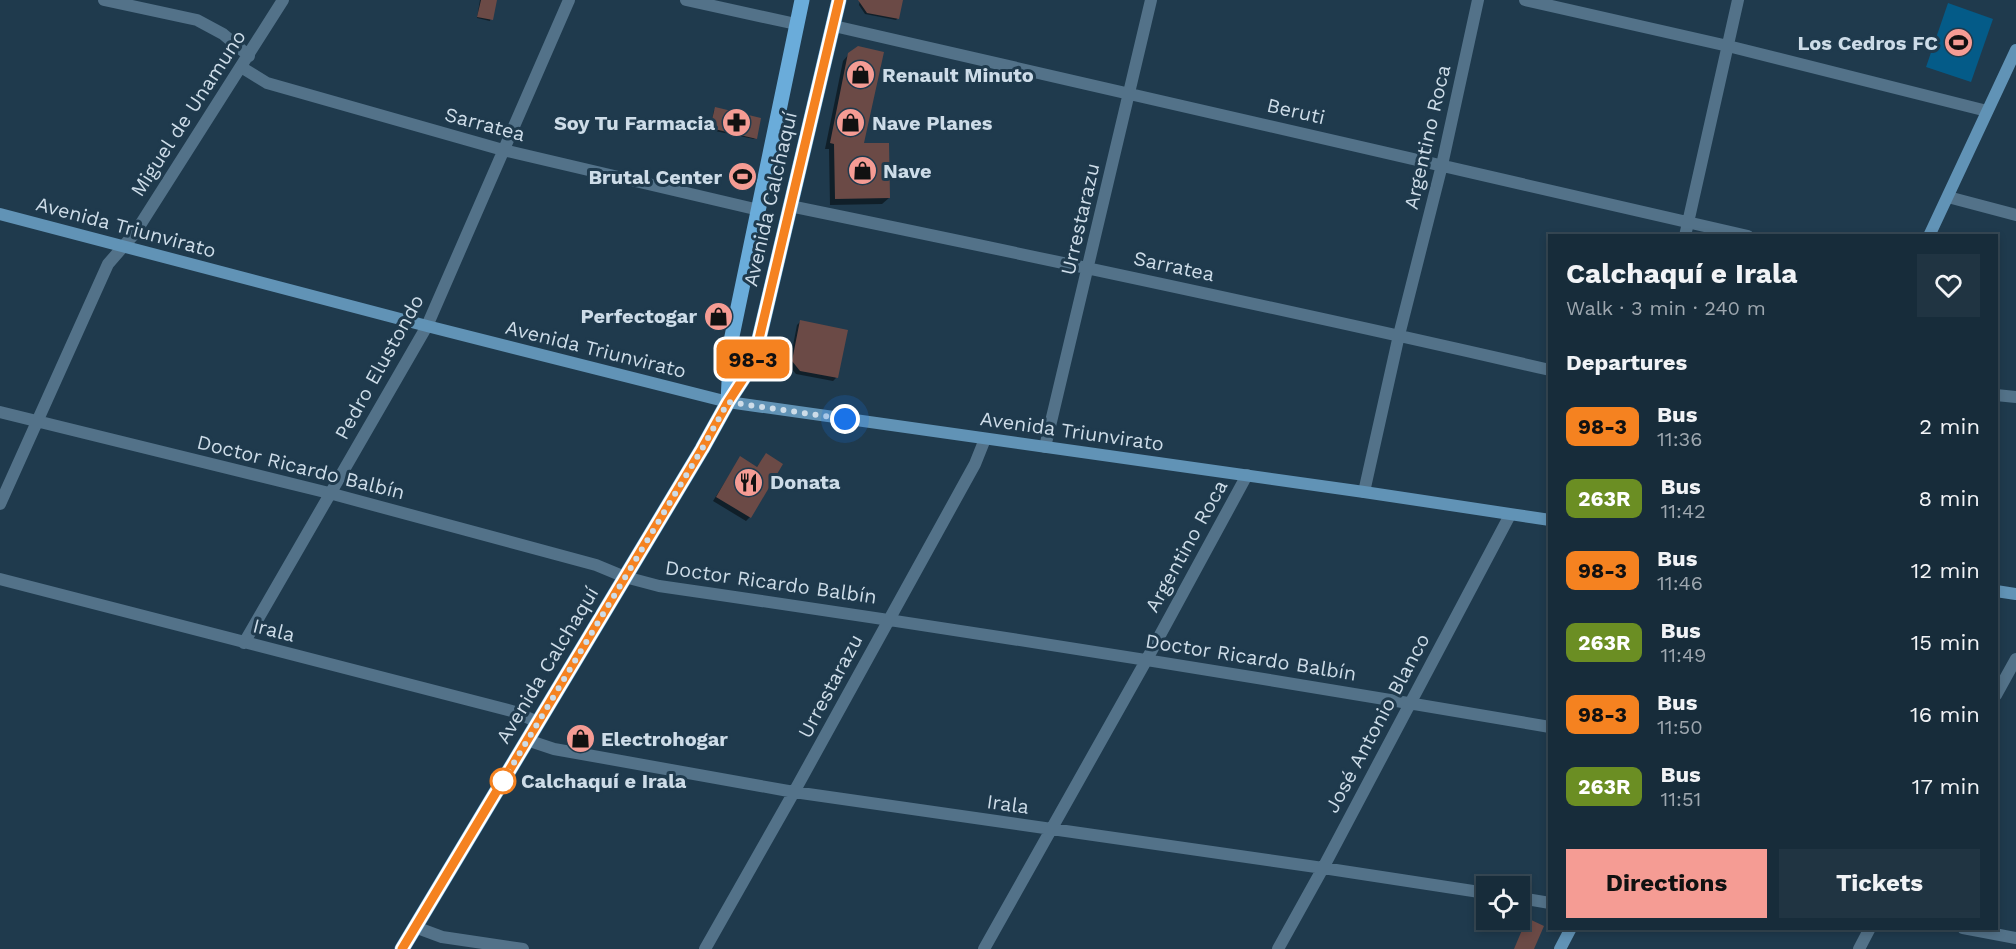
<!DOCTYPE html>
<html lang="en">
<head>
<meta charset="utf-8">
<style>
  body { margin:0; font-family:"Work Sans",sans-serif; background:#203442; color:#f1f3f6; height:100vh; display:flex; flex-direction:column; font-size:22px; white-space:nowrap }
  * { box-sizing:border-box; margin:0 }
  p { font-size:20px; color:#9ea7af }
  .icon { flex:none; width:33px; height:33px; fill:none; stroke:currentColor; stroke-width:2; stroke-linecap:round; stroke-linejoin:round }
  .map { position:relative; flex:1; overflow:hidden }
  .drawer { position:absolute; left:1548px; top:234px; width:450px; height:696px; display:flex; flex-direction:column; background:#172c3a; border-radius:0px; box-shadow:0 3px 9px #0003,0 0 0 2px #364854 }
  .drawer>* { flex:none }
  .badge { padding:0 12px; border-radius:9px; font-size:21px; line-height:39px }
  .buttons { position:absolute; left:1476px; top:876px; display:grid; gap:12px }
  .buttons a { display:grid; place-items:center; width:54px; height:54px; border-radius:0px; background:#172c3a; box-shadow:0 3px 9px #0003,0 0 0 2px #364854; font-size:30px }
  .you { position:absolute; width:30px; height:30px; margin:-15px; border:4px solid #fff; border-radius:50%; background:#1a73e8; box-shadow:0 0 0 9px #1a73e833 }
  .map>.badge { position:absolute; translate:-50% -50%; box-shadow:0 0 0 3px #fff }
  h2 { padding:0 18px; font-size:22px; line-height:54px }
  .round { display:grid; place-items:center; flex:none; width:63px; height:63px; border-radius:0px; background:#203442 }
  .headline { display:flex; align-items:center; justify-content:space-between; height:102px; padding:0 18px }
  h1 { font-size:28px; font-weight:700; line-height:45px }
  .primary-button { display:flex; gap:12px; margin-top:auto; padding:12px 18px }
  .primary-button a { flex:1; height:69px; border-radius:0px; background:#f59c94; color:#111; font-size:24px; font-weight:700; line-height:69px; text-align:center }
  .primary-button a+a { background:#203442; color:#f1f3f6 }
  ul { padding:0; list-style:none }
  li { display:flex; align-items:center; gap:18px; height:72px; padding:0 18px }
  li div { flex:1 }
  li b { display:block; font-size:22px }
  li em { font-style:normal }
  li .badge { min-width:66px; font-weight:700; text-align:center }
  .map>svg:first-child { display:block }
  .green { fill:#045b88 }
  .shadow { fill:#0007 }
  .building { fill:#6b4a46 }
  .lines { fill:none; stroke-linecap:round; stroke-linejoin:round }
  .street { stroke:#537289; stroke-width:12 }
  .secondary { stroke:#6193b6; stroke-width:12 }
  .primary { stroke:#6aacda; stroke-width:15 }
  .line-casing { stroke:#fff; stroke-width:14 }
  .line { stroke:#f58220; stroke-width:9 }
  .walk { stroke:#cddce8; stroke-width:6; stroke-dasharray:0 10.8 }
  .stop-dot { fill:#fff; stroke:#f58220; stroke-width:3 }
  .labels { text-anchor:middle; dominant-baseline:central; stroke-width:6; stroke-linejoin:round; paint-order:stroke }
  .poi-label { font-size:20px; font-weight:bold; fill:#cddce8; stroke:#1f3a4d; text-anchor:start }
  .street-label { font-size:20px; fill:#cddce8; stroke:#1f3a4d }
  .stop-label { font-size:20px; font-weight:bold; fill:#cddce8; stroke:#1f3a4d; text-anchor:start }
</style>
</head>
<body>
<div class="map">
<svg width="2016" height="949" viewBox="0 0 2016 949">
  <rect width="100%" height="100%" fill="#1f3a4d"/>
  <path class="green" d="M 1948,3 L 1993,19 L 1971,82 L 1926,67 Z"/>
  <path class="shadow" d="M 480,0 L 495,0 L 490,21 L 477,18 Z
    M 860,0 L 901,0 L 897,19 L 896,20 L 865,14 L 859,5 Z
    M 849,54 L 862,145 L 889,198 L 882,204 L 830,205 L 829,149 L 825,149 L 843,61 Z
    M 714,110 L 755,138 L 754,139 L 710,130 Z
    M 801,321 L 836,378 L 833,381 L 796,374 L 789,366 L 797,325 Z
    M 766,455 L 750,517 L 746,521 L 713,501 L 740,458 L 756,468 Z"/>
  <path class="building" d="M 481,0 L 497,0 L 493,20 L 477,17 Z
    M 858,0 L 903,0 L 899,19 L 867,13 Z
    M 858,46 L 884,52 L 864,143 L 889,143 L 890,198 L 835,199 L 834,144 L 830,143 L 848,53 Z
    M 715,107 L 761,118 L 757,139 L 710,128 Z
    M 800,320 L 848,330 L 838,378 L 800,371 L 792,361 Z
    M 766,453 L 783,464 L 751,518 L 716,497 L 740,456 L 757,467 Z
    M 1527,918 L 1544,926 L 1534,949 L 1514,949 Z"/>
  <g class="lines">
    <path class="street" d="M 104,0 L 197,20 L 223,34 L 249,56
      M 686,0 L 796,24
      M 1525,0 L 1728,46 L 1987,111
      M 834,26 L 1748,236
      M 241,67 L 267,83 L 503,150 L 759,210
      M 1948,197 L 2016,215
      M 790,206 C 1043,258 1297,312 1550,370
      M 1685,236 L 1738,0
      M 1996,395 L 2016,397
      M 0,412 L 329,493 L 596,565 L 625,577 L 659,586 C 957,629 1253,676 1550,727
      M 1045,447 L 1151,0
      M 1364,492 L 1399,335 L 1442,165 L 1478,0
      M 0,504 L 108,264 L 135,233 L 283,0
      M 0,579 L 512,711 L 538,722
      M 244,643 L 427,326 L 569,0
      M 1996,695 L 2016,659
      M 527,740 L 554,749 L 794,792 L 1323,868 L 1486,893
      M 1520,898 L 1550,903
      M 415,927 L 442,937 L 523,949
      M 1963,928 L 2016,938
      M 705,949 L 794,792 L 975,464 L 985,439
      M 984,949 L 1147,659 L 1247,475
      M 1278,949 L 1323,868 L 1510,515
      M 1859,949 L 1870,928"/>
    <path class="secondary" d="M 0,214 L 427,326 L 728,402 L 1364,492 L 1550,520
      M 1929,236 L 2016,50
      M 1996,591 L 2016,594
      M 1560,949 L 1571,928"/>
    <path class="primary" d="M 728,402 L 731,341 L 802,0
      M 402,949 L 702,449 L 728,402 L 743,379 L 752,362 L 759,339 L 839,0"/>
  </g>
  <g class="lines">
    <defs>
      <path id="line" d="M 402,949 L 702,449 L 728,402 L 743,379 L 752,362 L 759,339 L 839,0"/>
    </defs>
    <use href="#line" class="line-casing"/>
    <use href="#line" class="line"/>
    <path class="walk" d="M 503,781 L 702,449 L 728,402 L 845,419"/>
  </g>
  <defs>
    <symbol id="stadium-disc" viewBox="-11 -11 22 22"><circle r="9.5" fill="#f59c94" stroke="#1f3a4d"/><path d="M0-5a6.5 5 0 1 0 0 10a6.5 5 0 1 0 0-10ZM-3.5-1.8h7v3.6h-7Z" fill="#111"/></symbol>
    <symbol id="shop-disc" viewBox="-11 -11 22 22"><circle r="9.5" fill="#f59c94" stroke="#1f3a4d"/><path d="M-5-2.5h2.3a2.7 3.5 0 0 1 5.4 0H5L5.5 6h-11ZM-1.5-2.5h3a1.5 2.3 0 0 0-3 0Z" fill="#111"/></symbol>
    <symbol id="pharmacy-disc" viewBox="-11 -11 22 22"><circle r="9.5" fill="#f59c94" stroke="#1f3a4d"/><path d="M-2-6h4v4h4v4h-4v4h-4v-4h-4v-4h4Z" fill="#111"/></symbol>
    <symbol id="restaurant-disc" viewBox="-11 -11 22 22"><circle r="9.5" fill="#f59c94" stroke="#1f3a4d"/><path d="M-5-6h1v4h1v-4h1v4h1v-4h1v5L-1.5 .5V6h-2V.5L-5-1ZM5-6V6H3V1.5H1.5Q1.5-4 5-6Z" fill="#111"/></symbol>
  </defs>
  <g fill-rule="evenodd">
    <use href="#stadium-disc" x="1942" y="26" width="33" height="33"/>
    <use href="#shop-disc" x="844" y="58" width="33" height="33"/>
    <use href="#pharmacy-disc" x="720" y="106" width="33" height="33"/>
    <use href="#shop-disc" x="834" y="106" width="33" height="33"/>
    <use href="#shop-disc" x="846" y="154" width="33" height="33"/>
    <use href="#stadium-disc" x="726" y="160" width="33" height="33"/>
    <use href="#shop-disc" x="702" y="300" width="33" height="33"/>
    <use href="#restaurant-disc" x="732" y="466" width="33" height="33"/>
    <use href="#shop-disc" x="564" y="722" width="33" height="33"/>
  </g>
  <circle class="stop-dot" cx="503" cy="781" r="12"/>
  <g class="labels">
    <g class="poi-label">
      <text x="1938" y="43" text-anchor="end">Los Cedros FC</text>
      <text x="882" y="75">Renault Minuto</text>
      <text x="715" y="123" text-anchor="end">Soy Tu Farmacia</text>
      <text x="872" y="123">Nave Planes</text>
      <text x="883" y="171">Nave</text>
      <text x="722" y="177" text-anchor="end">Brutal Center</text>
      <text x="697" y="316" text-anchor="end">Perfectogar</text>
      <text x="770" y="482">Donata</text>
      <text x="601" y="739">Electrohogar</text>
    </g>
    <g class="street-label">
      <text transform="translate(1296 111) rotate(13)">Beruti</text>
      <text transform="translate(188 113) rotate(-57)">Miguel de Unamuno</text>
      <text transform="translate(485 124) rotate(15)">Sarratea</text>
      <text transform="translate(1427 137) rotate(-77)">Argentino Roca</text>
      <text transform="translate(770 199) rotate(-77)">Avenida Calchaquí</text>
      <text transform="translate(1080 219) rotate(-77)">Urrestarazu</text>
      <text transform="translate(126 227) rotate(15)">Avenida Triunvirato</text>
      <text transform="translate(1174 266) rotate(12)">Sarratea</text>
      <text transform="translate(596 349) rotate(14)">Avenida Triunvirato</text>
      <text transform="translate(379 367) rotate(-61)">Pedro Elustondo</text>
      <text transform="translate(1072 431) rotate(8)">Avenida Triunvirato</text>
      <text transform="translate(301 467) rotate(14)">Doctor Ricardo Balbín</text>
      <text transform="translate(1186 546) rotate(-61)">Argentino Roca</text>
      <text transform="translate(771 582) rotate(8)">Doctor Ricardo Balbín</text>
      <text transform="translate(274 630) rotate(14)">Irala</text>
      <text transform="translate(1251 657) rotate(9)">Doctor Ricardo Balbín</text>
      <text transform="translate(547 665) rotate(-59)">Avenida Calchaquí</text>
      <text transform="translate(830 686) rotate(-62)">Urrestarazu</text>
      <text transform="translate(1377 723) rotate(-62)">José Antonio Blanco</text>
      <text transform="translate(1008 804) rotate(8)">Irala</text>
    </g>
    <g class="stop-label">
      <text x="521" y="781">Calchaquí e Irala</text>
    </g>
  </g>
</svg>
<div class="buttons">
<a><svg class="icon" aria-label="locate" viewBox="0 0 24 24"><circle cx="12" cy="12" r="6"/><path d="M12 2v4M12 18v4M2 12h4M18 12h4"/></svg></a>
</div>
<div class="you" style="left:845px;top:419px"></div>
<b class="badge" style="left:753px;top:359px;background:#f58220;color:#111">98-3</b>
<section class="drawer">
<div class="headline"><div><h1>Calchaquí e Irala</h1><p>Walk · 3 min · 240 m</p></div><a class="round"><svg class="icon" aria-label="heart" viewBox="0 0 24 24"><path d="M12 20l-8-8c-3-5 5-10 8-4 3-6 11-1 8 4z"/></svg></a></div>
<h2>Departures</h2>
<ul>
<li><span class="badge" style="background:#f58220;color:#111">98-3</span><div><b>Bus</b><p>11:36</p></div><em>2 min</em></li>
<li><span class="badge" style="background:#6b8e23;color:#fff">263R</span><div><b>Bus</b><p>11:42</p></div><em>8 min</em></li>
<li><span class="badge" style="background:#f58220;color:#111">98-3</span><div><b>Bus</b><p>11:46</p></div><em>12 min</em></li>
<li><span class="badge" style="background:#6b8e23;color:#fff">263R</span><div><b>Bus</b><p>11:49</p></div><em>15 min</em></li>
<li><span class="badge" style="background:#f58220;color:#111">98-3</span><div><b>Bus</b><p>11:50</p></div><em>16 min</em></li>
<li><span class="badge" style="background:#6b8e23;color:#fff">263R</span><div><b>Bus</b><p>11:51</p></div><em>17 min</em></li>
</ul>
<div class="primary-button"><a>Directions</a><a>Tickets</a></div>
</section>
</div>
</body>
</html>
